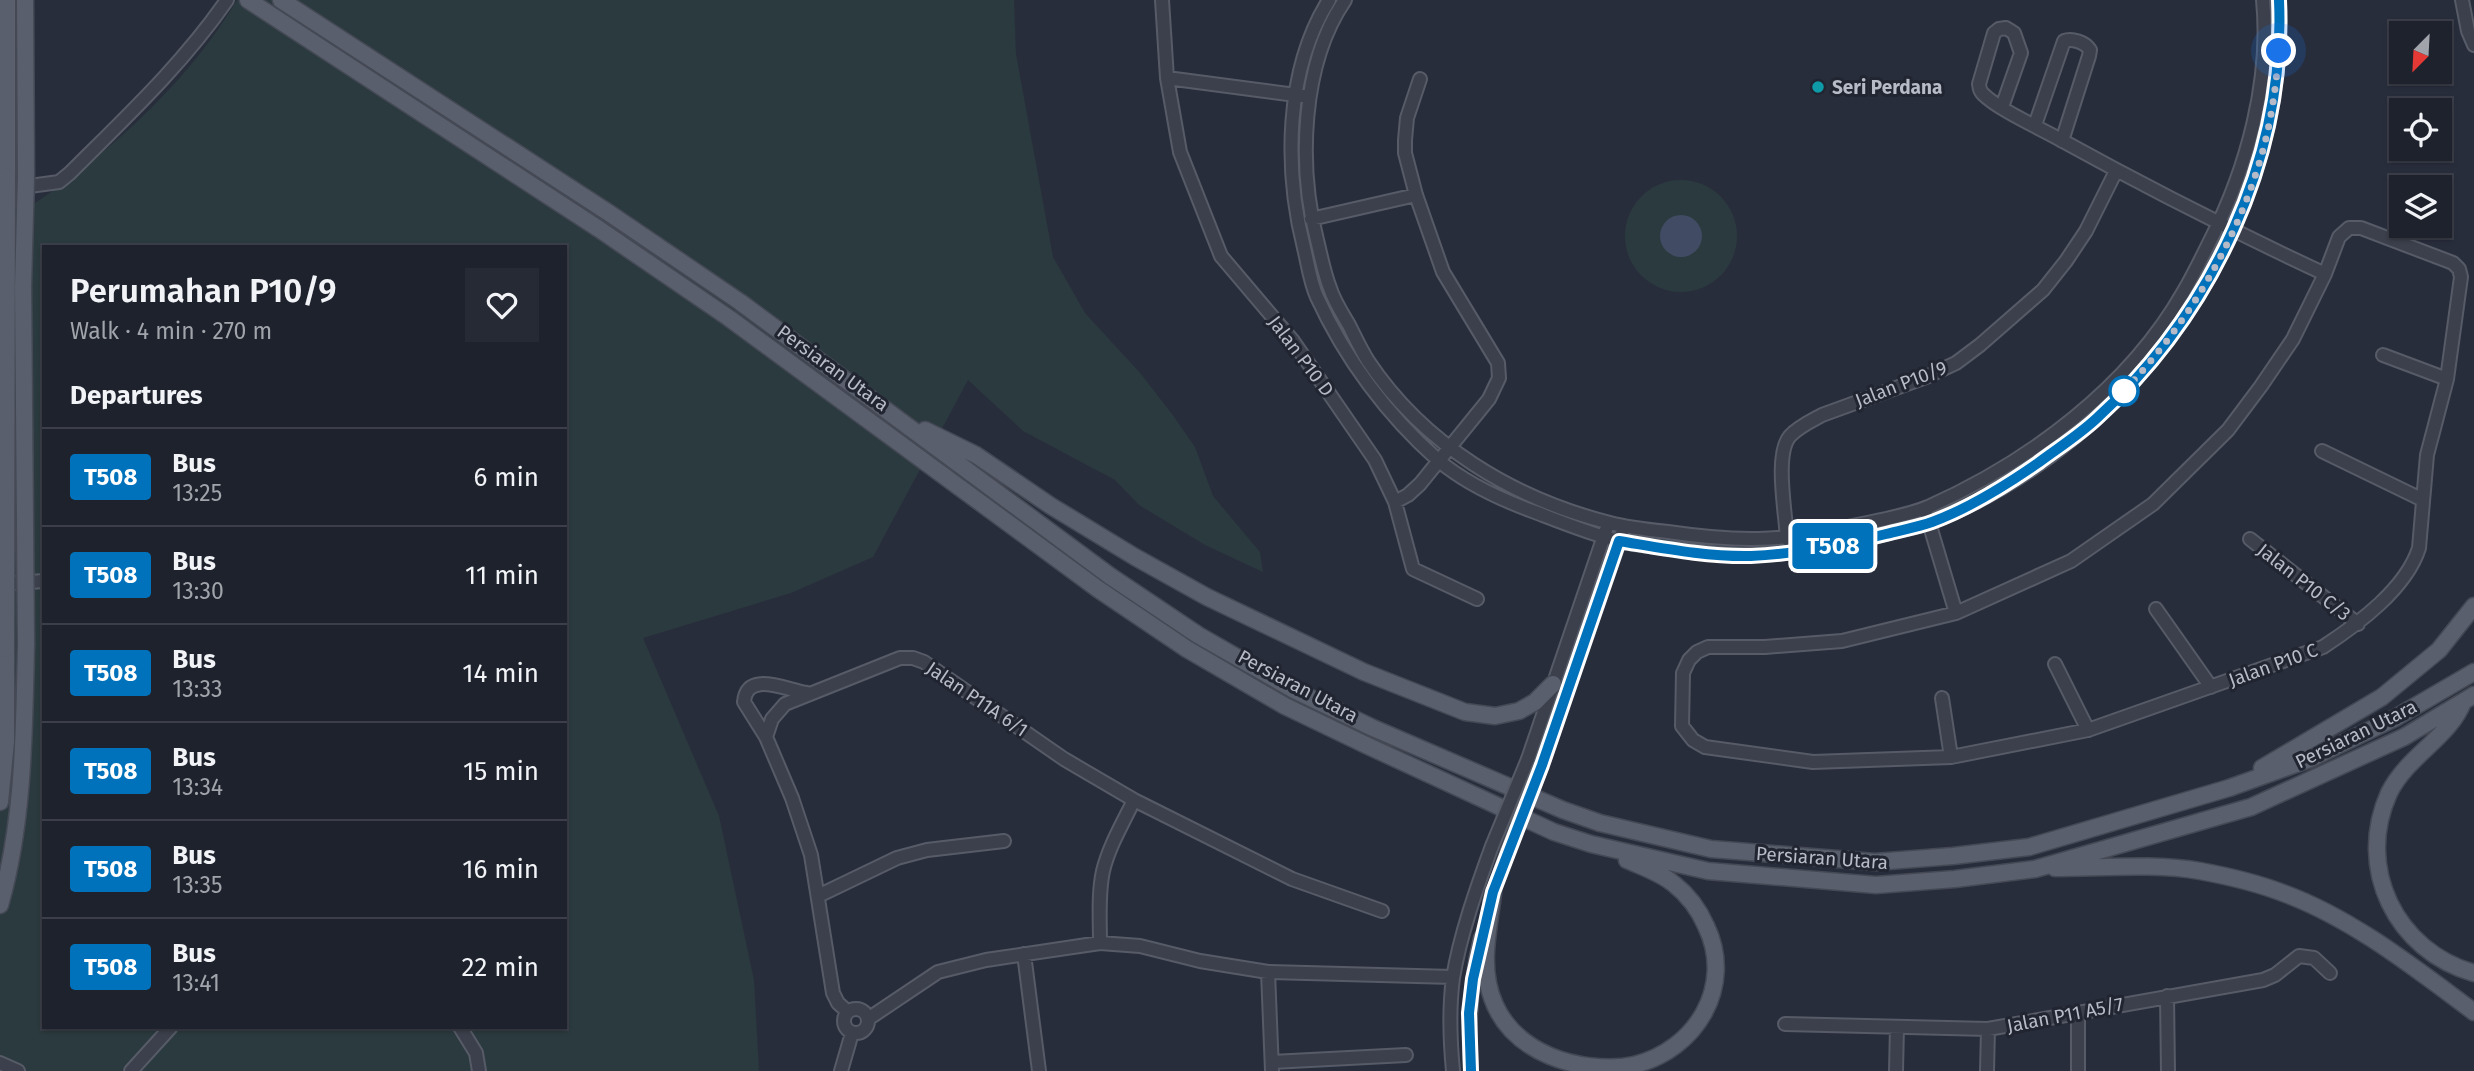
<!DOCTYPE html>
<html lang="en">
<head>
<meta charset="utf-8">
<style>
  body { margin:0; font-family:"Fira Sans",sans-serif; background:#262a35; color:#f1f3f6; height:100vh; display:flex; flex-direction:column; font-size:26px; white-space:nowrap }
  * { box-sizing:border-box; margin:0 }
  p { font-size:23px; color:#a1a4aa }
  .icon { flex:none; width:38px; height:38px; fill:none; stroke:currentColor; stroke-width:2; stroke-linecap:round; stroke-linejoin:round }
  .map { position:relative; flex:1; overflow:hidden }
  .side { position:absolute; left:42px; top:245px; width:525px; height:784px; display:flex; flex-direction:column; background:#1e222d; border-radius:0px; box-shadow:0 2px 5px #0004,0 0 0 2px #3c3f49 }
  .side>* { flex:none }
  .badge { padding:0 14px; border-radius:5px; font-size:24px; line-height:46px }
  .needle { width:46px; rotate:204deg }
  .controls { position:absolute; left:2389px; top:21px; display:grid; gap:14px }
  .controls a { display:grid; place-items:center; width:63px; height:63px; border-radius:0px; background:#1e222d; box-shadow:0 2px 5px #0004,0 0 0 2px #3c3f49; font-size:35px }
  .you { position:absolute; width:35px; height:35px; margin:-18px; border:5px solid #fff; border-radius:50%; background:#1a73e8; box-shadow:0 0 0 10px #1a73e833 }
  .map>.badge { position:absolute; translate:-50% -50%; box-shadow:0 0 0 4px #fff }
  h2 { padding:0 28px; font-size:26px; line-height:63px }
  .round { display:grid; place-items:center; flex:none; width:74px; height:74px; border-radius:0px; background:#262a35 }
  .overview { display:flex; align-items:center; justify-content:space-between; height:119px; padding:0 28px }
  h1 { font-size:33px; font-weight:600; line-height:52px }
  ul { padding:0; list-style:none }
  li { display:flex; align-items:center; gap:21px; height:98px; padding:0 28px; border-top:2px solid #3c3f49 }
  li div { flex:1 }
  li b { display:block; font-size:26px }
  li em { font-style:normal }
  li .badge { min-width:77px; font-weight:700; text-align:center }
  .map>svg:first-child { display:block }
  .green { fill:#2b3a3e; fill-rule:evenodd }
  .water { fill:#414b64 }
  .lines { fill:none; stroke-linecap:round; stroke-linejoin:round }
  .minor-casing { stroke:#565b67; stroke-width:16 }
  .major-casing { stroke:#444955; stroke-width:19 }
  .minor { stroke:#3b404c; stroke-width:12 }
  .major { stroke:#595f6c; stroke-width:16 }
  .minor-bridge-casing { stroke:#565b67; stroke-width:16; stroke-linecap:butt }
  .major-bridge-casing { stroke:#444955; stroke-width:19; stroke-linecap:butt }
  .minor-bridge { stroke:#3b404c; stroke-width:12 }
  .major-bridge { stroke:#595f6c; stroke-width:16 }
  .line-casing { stroke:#fff; stroke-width:16 }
  .line { stroke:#0072bc; stroke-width:10 }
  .walk { stroke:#b7bbc7; stroke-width:7; stroke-dasharray:0 12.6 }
  .culture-dot { fill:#0f9aa8; stroke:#202531; stroke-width:2.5 }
  .stop-dot { fill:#fff; stroke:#0072bc; stroke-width:3.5 }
  .labels { text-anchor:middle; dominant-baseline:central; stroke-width:6; stroke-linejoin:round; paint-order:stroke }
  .poi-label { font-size:19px; font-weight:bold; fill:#b7bbc7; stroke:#202531; text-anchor:start }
  .street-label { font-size:19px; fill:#b7bbc7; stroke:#202531 }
</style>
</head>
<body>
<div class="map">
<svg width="2474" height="1071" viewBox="0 0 2474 1071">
  <rect width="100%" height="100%" fill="#282d3c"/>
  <path class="green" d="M 237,0 L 1014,0 L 1016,54 L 1053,257 L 1085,313 L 1141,374 L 1172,414 L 1195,447 L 1213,496 L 1260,552 L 1263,572 L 1205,545 L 1139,505 L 1115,480 L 1023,431 L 968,380 L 873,557 L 791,593 L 643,638 L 719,816 L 754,980 L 759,1071 L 0,1071 L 0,222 C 17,213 35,204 51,192 C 123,140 191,77 237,0 ZM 44,247 L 565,247 L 565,1027 L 44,1027 Z
    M1625 236a56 56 0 1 1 112 0a56 56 0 1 1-112 0Z"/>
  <path class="water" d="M1660 236a21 21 0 1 1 42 0a21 21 0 1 1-42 0Z"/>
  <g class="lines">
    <defs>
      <path id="minor" d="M 1162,0 L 1167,78 L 1180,152 L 1221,256 L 1293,341 L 1375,460 L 1395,502 L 1413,569 L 1477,599
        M 1329,0 C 1285,70 1284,169 1304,248 C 1308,264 1310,282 1317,297 C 1345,358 1387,415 1438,460 C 1465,483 1502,500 1535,512 C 1561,522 1588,533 1615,540 C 1634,545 1655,547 1674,549 C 1700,552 1725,556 1751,555 C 1793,555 1836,546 1877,536 C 1896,531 1916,528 1934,521 C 2138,440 2289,221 2279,0
        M 1345,0 C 1301,64 1298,166 1317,240 C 1321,256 1324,273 1330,288 C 1334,301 1342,313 1349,325 C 1355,337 1361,350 1368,361 C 1424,445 1514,499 1610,523 C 1629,528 1649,530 1668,532 C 1736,542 1781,542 1848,527 C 1874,521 1904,517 1928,507 C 2029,462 2129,388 2184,291 C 2194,274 2202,257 2211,239 C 2247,168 2271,80 2263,0
        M 2462,0 L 2468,31 L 2474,45
        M 1167,78 L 1303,96
        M 2002,107 L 2021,53 L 2014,33 L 2006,28 L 1999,29 L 1994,33 L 1979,84 C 1980,89 1979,90 1983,94 C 1999,110 2040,128 2061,140 C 2148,188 2235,232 2325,274
        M 2035,125 L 2064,41 C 2072,38 2085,42 2090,50 L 2089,56 L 2062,141
        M 0,190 L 59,182 L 70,173 C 125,118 182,65 227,0
        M 1311,219 L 1416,195
        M 2349,228 L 2361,228 L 2453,263 L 2459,269 L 2461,277 L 2447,379 L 2427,455 L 2419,548 C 2406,589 2358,624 2323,647 L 2088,730 L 1951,757 L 1813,762 L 1705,747 L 1693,740 L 1682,726 L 1683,673 L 1689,660 L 1697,652 L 1708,647 L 1765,647 L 1842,641 L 1956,613 L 2071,561 L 2153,504 L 2228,430 L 2261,386 L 2293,339 L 2325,274 L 2339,237 Z
        M 2383,355 L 2447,379
        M 2322,451 L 2423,500
        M 1395,502 L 1408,495 L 1420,484 L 1489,399 L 1499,378 L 1498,363 L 1443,272 L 1416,195 L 1405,153 L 1405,140 L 1407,118 L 1420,79
        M 1927,516 L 1956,613
        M 1787,539 C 1786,515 1774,454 1790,436 C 1798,427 1811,421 1822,415 L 1926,377 L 1956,363 L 1980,345 L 2043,290 L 2066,261 L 2086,231 L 2116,171
        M 2250,539 L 2358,624
        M 0,584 L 44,581
        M 2156,609 L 2211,687
        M 2055,664 L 2088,730
        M 1942,698 L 1951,757
        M 766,737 L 744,702 C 747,670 786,690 807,693
        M 1528,759 L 1606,530
        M 1542,765 L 1622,533
        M 818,896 L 897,858 L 927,850 L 1004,841
        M 1490,902 L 1507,853
        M 1100,943 C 1100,919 1098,894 1103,871 C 1109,846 1123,823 1134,800
        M 1024,954 L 1039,1071
        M 1268,972 L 1272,1071
        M 2167,996 L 2168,1071
        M844 1021a12 12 0 1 1 24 0a12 12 0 1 1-24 0Z
        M 848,1012 L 838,1003 L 833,993 L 811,855 L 792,798 L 766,737 L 772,719 L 785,704 L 900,658 L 913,658 L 924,662 L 1064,759 L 1134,800 L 1292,879 L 1382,911
        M 2078,1013 L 2078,1071
        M 868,1019 L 938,972 L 986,960 L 1100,943 L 1140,946 L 1200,961 L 1268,972 L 1453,977
        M 1785,1024 L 1988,1029 L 2263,980 L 2275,975 L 2299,956 L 2314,958 L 2330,973
        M 460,1027 L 476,1053 L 479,1071
        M 1272,1062 L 1406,1055
        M 0,1063 L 18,1071
        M 131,1071 L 171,1027
        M 841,1071 L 852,1033
        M 1453,1071 C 1450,1040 1449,1008 1453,978 C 1460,935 1477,887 1492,846
        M 1471,1071 C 1468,1026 1470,981 1481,937
        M 1896,1071 L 1897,1027
        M 1987,1071 L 1988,1029"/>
      <path id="major" d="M 7,0 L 7,177
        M 25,0 L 26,177
        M 248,0 L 599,229 L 729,318 L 1098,589 L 1187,649 L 1285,706 L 1366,745 L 1554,832 L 1591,844 L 1708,871 L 1876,885 L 1955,879 L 2035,869 L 2251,807 L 2404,737 L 2474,695
        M 281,0 L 609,213 L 740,302 L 1110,576 L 1198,635 L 1294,690 L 1373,728 L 1563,810 L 1600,823 L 1711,849 L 1875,862 L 1953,856 L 2029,847 L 2229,788 L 2310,759 L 2395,718 L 2474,672
        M 925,430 L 976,455 L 1051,506 L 1135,557 L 1207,597 L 1364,672 L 1465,712 L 1495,716 L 1519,711 L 1535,702 L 1553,684
        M 2463,702 C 2449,738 2407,756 2389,793 C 2355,868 2396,951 2474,973
        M 2262,768 L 2382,697 L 2439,650 L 2474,606
        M 0,802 L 6,742 L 6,649
        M 2055,868 C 2103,868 2154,863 2200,871 C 2227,876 2257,883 2283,893 C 2352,918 2416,969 2474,1012
        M 1493,893 C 1490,922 1482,954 1488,983 C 1495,1018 1517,1042 1550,1056 C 1574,1066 1608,1071 1634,1065 C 1696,1050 1735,986 1706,926 C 1699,910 1688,895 1674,884 C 1661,873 1643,867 1627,860
        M 0,905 C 24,821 24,732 26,645"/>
    </defs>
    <use href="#minor" class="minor-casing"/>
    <use href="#major" class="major-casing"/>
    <use href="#minor" class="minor"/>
    <use href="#major" class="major"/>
    <defs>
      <path id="minor-bridge" d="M 1492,846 L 1528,759
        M 1507,853 L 1542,765"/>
      <path id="major-bridge" d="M 26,645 L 23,286 L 26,177
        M 6,649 L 7,177"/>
    </defs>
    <use href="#minor-bridge" class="minor-bridge-casing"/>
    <use href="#major-bridge" class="major-bridge-casing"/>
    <use href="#minor-bridge" class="minor-bridge"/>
    <use href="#major-bridge" class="major-bridge"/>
  </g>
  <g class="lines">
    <defs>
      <path id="line" d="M 1471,1071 L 1469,1013 L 1473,979 L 1493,892 L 1542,765 L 1619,541 C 1662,548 1707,557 1751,556 C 1797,554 1842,545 1886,534 C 1901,530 1918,527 1932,522 C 1970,508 2005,486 2038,463 C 2058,448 2079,435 2097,418 C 2212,313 2286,157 2279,0"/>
    </defs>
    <use href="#line" class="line-casing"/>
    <use href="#line" class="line"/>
    <path class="walk" d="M 2124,391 L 2116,399 C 2182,333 2235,247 2261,157 C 2271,123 2276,87 2279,51"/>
  </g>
  <circle class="culture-dot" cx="1818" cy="87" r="7"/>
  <circle class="stop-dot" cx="2124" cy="391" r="14"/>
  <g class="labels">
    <g class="poi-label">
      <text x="1832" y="87">Seri Perdana</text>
    </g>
    <g class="street-label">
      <text transform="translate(1301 356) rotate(53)">Jalan P10 D</text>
      <text transform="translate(833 368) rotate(36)">Persiaran Utara</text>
      <text transform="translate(1901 384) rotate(-21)">Jalan P10/9</text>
      <text transform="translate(2304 582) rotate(38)">Jalan P10 C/3</text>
      <text transform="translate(2273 665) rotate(-20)">Jalan P10 C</text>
      <text transform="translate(1298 686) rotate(28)">Persiaran Utara</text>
      <text transform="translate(977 699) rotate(34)">Jalan P11A 6/1</text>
      <text transform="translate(2356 734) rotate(-26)">Persiaran Utara</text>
      <text transform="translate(1822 858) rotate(4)">Persiaran Utara</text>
      <text transform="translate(2065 1015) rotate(-11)">Jalan P11 A5/7</text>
    </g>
  </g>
</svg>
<div class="controls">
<a><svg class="needle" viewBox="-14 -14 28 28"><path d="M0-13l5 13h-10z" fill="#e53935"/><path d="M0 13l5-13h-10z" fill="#a1a4aa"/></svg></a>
<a><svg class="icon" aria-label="locate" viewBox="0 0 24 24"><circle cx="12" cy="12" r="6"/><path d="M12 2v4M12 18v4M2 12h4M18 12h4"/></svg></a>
<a><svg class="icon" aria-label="layers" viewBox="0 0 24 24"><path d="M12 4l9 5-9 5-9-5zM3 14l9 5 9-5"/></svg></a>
</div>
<div class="you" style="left:2279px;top:51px"></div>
<b class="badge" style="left:1833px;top:546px;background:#0072bc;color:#fff">T508</b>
<section class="side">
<div class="overview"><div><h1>Perumahan P10/9</h1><p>Walk · 4 min · 270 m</p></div><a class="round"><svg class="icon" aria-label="heart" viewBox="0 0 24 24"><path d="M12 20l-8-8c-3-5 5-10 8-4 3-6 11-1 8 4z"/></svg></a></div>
<h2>Departures</h2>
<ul>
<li><span class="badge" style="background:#0072bc;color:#fff">T508</span><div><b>Bus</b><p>13:25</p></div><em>6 min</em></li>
<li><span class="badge" style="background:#0072bc;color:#fff">T508</span><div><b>Bus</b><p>13:30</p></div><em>11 min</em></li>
<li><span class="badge" style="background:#0072bc;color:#fff">T508</span><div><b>Bus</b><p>13:33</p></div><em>14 min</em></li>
<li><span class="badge" style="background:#0072bc;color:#fff">T508</span><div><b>Bus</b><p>13:34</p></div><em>15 min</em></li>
<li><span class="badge" style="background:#0072bc;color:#fff">T508</span><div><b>Bus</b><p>13:35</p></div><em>16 min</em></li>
<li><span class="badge" style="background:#0072bc;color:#fff">T508</span><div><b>Bus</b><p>13:41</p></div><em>22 min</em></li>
</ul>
</section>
</div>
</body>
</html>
